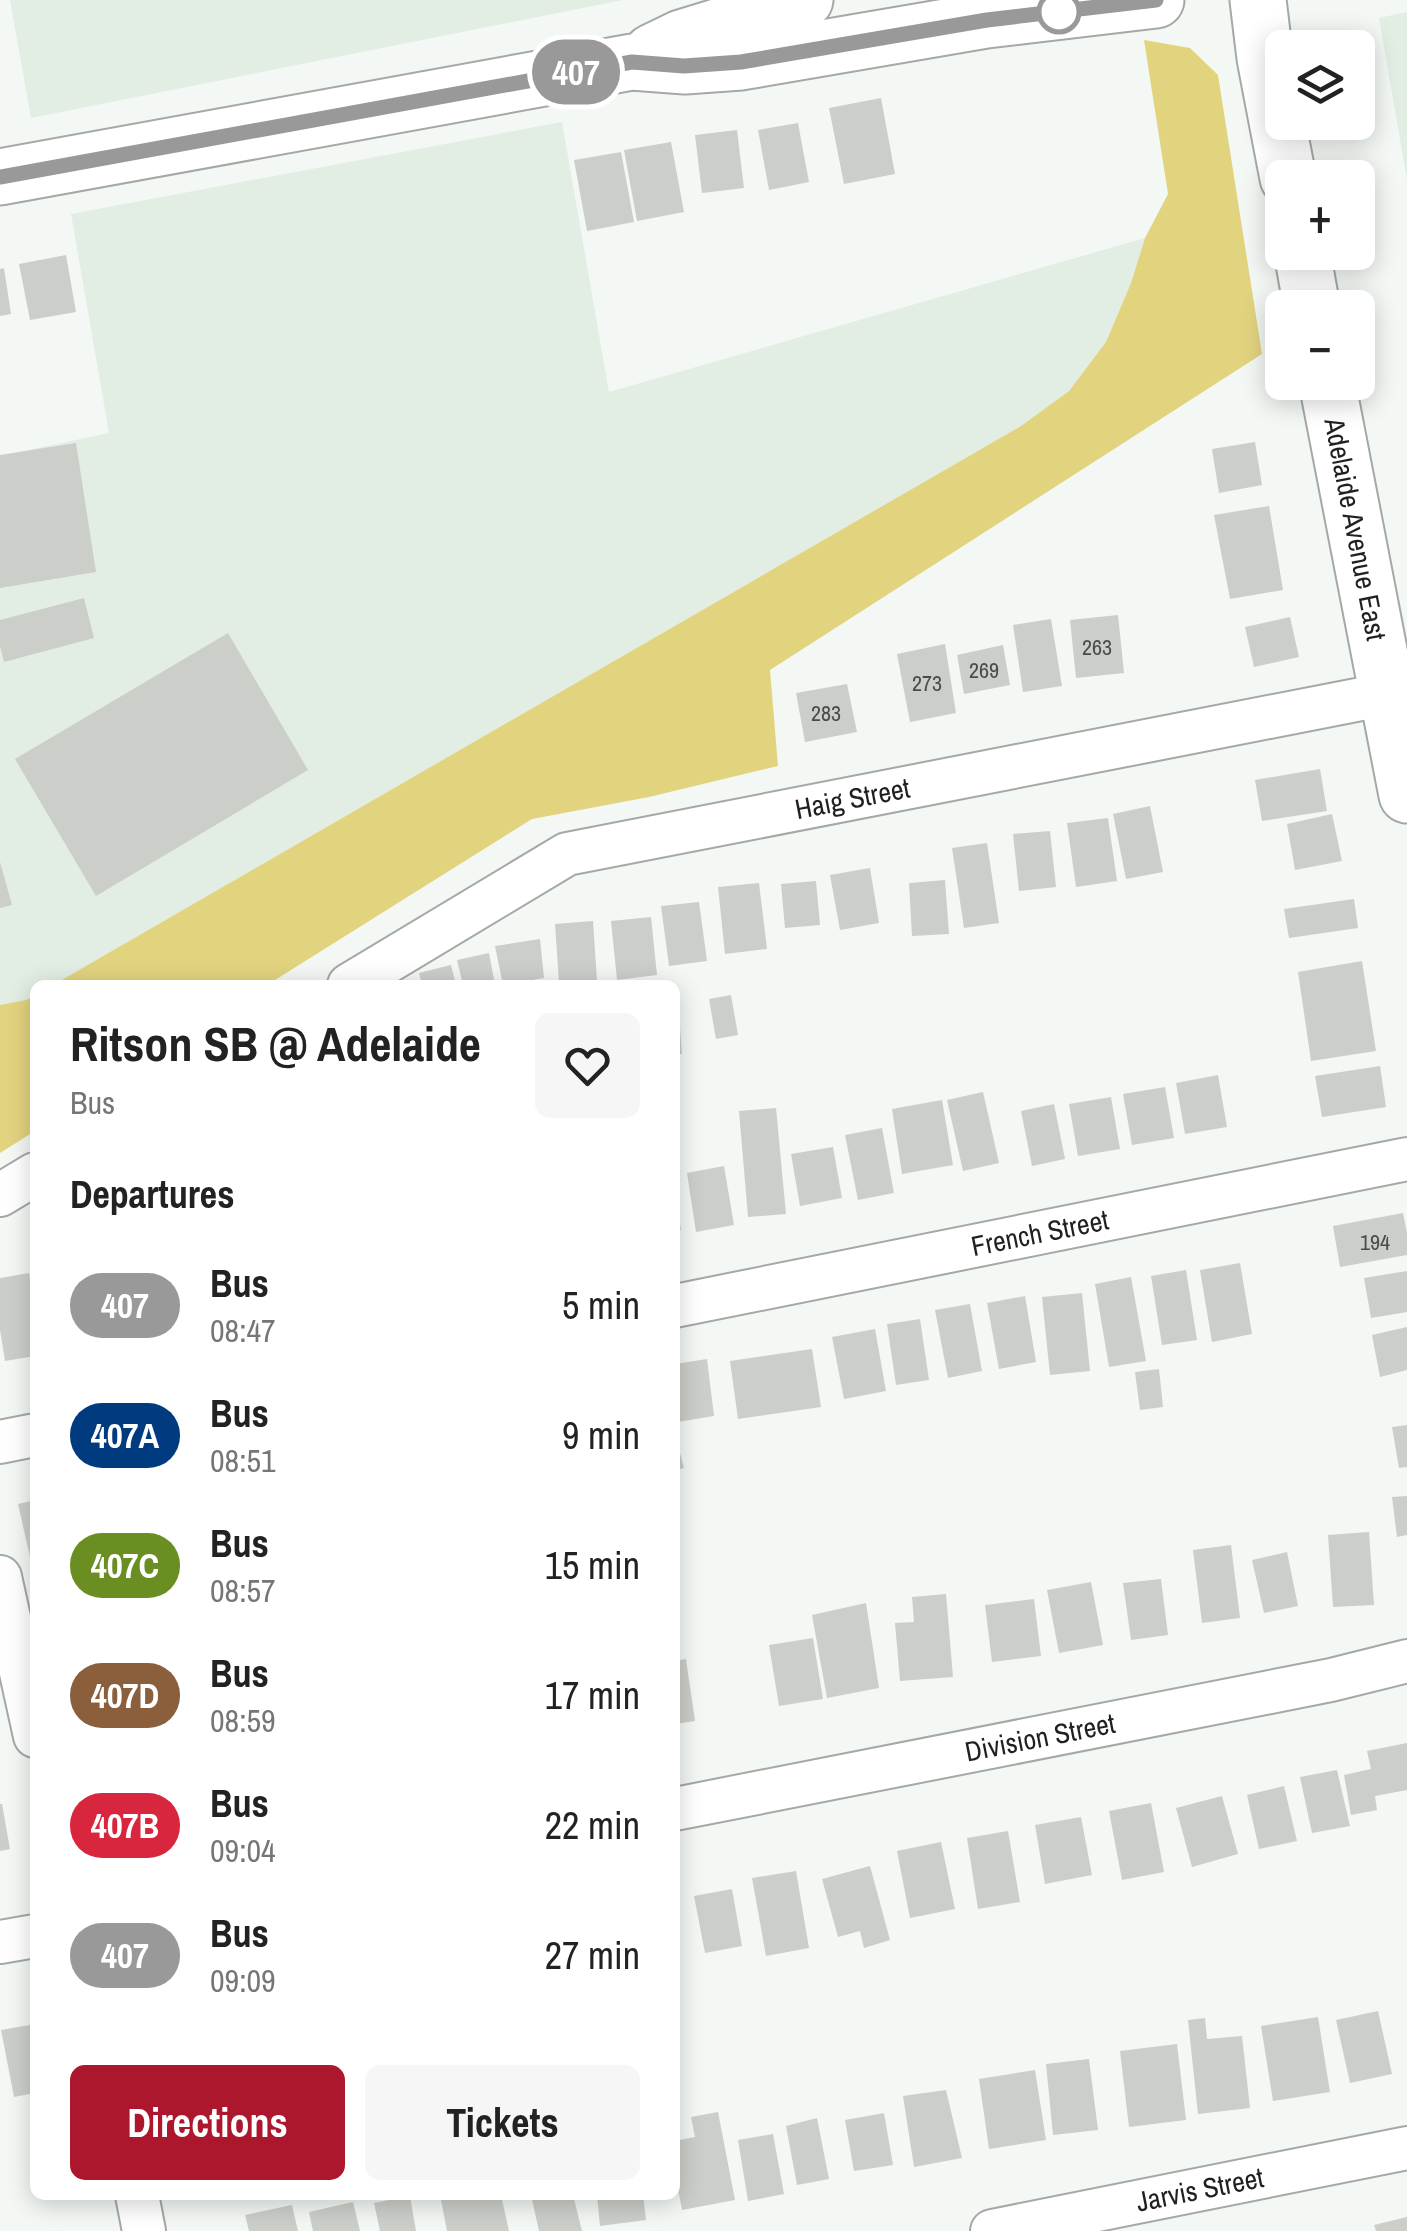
<!DOCTYPE html>
<html lang="en">
<head>
<meta charset="utf-8">
<style>
  body { margin:0; font-family:"Archivo Narrow",sans-serif; background:#f6f6f6; color:#222; height:100vh; display:flex; flex-direction:column; font-size:38px; white-space:nowrap }
  * { box-sizing:border-box; margin:0 }
  p { font-size:32px; color:#767676 }
  .icon { flex:none; width:55px; height:55px; fill:none; stroke:currentColor; stroke-width:2; stroke-linecap:round; stroke-linejoin:round }
  .map { position:relative; flex:1; overflow:hidden }
  .panel { position:absolute; left:30px; top:980px; width:650px; height:1220px; display:flex; flex-direction:column; background:#fff; border-radius:15px; box-shadow:0 5px 25px #0003 }
  .panel>* { flex:none }
  .badge { padding:0 20px; border-radius:32px; font-size:35px; line-height:65px }
  .tools { position:absolute; left:1265px; top:30px; display:grid; gap:20px }
  .tools a { display:grid; place-items:center; width:110px; height:110px; border-radius:15px; background:#fff; box-shadow:0 5px 25px #0003; font-size:50px }
  .map>.badge { position:absolute; translate:-50% -50%; box-shadow:0 0 0 5px #fff }
  h2 { padding:0 40px; font-size:38px; line-height:90px }
  .round { display:grid; place-items:center; flex:none; width:105px; height:105px; border-radius:15px; background:#f6f6f6 }
  .head { display:flex; align-items:center; justify-content:space-between; height:170px; padding:0 40px }
  h1 { font-size:48px; font-weight:700; line-height:75px }
  .cta { display:flex; gap:20px; margin-top:auto; padding:20px 40px }
  .cta a { flex:1; height:115px; border-radius:15px; background:#ac172d; color:#fff; font-size:40px; font-weight:700; line-height:115px; text-align:center }
  .cta a+a { background:#f6f6f6; color:#222 }
  ul { padding:0; list-style:none }
  li { display:flex; align-items:center; gap:30px; height:130px; padding:0 40px }
  li div { flex:1 }
  li b { display:block; font-size:38px }
  li em { font-style:normal }
  li .badge { min-width:110px; font-weight:700; text-align:center }
  .map>svg:first-child { display:block }
  .built { fill:#e2eee4 }
  .green { fill:#e2d37f }
  .building { fill:#cccec9 }
  .lines { fill:none; stroke-linecap:round; stroke-linejoin:round }
  .minor-casing { stroke:#a5a9a6; stroke-width:46 }
  .secondary-casing { stroke:#a5a9a6; stroke-width:59 }
  .minor { stroke:#fff; stroke-width:42 }
  .secondary { stroke:#fff; stroke-width:55 }
  .line-casing { stroke:#fff; stroke-width:22 }
  .line { stroke:#999; stroke-width:15 }
  .stop-dot { fill:#fff; stroke:#999; stroke-width:5 }
  .labels { text-anchor:middle; dominant-baseline:central; stroke-width:10; stroke-linejoin:round; paint-order:stroke }
  .number-label { font-size:22px; fill:#4a4c4a }
  .street-label { font-size:28px; fill:#1f211f; stroke:#f3f8f4 }
</style>
</head>
<body>
<div class="map">
<svg width="1407" height="2231" viewBox="0 0 1407 2231">
  <rect width="100%" height="100%" fill="#f3f8f4"/>
  <path class="built" d="M 10,0 L 623,0 L 31,118 Z
    M 1407,12 L 1407,180 L 1379,18 Z
    M 562,122 L 609,392 L 1145,238 L 1131,283 L 1106,342 L 1069,391 L 1021,426 L 53,985 L 35,985 L 35,996 L 26,1000 L 0,1005 L 0,456 L 109,433 L 71,214 Z"/>
  <path class="green" d="M 1144,40 L 1190,48 L 1218,75 L 1262,354 L 770,670 L 778,766 L 649,797 L 532,819 L 267,985 L 53,985 L 1021,426 L 1069,391 L 1106,342 L 1131,283 L 1145,238 L 1168,194 Z
    M 35,996 L 35,1131 L 0,1153 L 0,1005 L 26,1000 Z"/>
  <path class="building" d="M 881,98 L 895,174 L 844,184 L 829,108 Z
    M 798,123 L 809,182 L 769,190 L 758,130 Z
    M 737,130 L 744,188 L 702,193 L 695,135 Z
    M 671,142 L 684,212 L 637,221 L 624,150 Z
    M 621,152 L 634,222 L 587,231 L 574,160 Z
    M 66,255 L 76,312 L 30,320 L 19,264 Z
    M 4,268 L 11,314 L 0,316 L 0,269 Z
    M 1255,442 L 1262,485 L 1219,493 L 1212,449 Z
    M 76,443 L 96,572 L 0,588 L 0,455 Z
    M 1269,506 L 1283,590 L 1230,599 L 1214,515 Z
    M 84,598 L 94,638 L 4,662 L 0,646 L 0,620 Z
    M 1118,615 L 1124,673 L 1076,678 L 1070,620 Z
    M 1290,617 L 1299,657 L 1254,667 L 1245,627 Z
    M 1051,619 L 1062,686 L 1023,692 L 1013,625 Z
    M 228,633 L 308,770 L 96,896 L 15,759 Z
    M 945,644 L 956,713 L 910,722 L 897,654 Z
    M 1003,645 L 1010,685 L 964,694 L 957,655 Z
    M 847,684 L 857,732 L 805,742 L 796,693 Z
    M 1320,769 L 1327,811 L 1262,821 L 1255,780 Z
    M 1150,806 L 1163,872 L 1126,879 L 1113,814 Z
    M 1332,814 L 1342,861 L 1295,870 L 1287,824 Z
    M 1108,818 L 1117,881 L 1076,887 L 1067,823 Z
    M 1050,831 L 1056,887 L 1019,891 L 1013,834 Z
    M 987,843 L 999,923 L 964,928 L 952,848 Z
    M 0,862 L 12,905 L 0,908 Z
    M 870,868 L 879,923 L 840,930 L 830,875 Z
    M 945,880 L 949,934 L 912,936 L 909,883 Z
    M 816,881 L 820,925 L 785,928 L 781,884 Z
    M 759,883 L 767,949 L 725,954 L 718,887 Z
    M 1354,899 L 1358,928 L 1289,938 L 1284,909 Z
    M 699,902 L 707,961 L 669,966 L 661,906 Z
    M 651,917 L 657,975 L 617,980 L 611,921 Z
    M 593,921 L 597,981 L 559,983 L 555,924 Z
    M 540,939 L 544,978 L 503,985 L 495,946 Z
    M 489,953 L 495,985 L 463,985 L 457,960 Z
    M 1362,961 L 1376,1051 L 1311,1061 L 1298,972 Z
    M 451,965 L 456,985 L 422,985 L 419,973 Z
    M 731,995 L 738,1035 L 716,1039 L 709,999 Z
    M 675,1002 L 678,1002 L 682,1054 L 675,1054 Z
    M 1380,1066 L 1386,1107 L 1322,1117 L 1315,1076 Z
    M 1218,1075 L 1227,1127 L 1185,1134 L 1176,1083 Z
    M 1165,1087 L 1174,1138 L 1132,1145 L 1123,1094 Z
    M 983,1092 L 999,1163 L 963,1171 L 947,1100 Z
    M 1111,1097 L 1120,1149 L 1078,1156 L 1069,1104 Z
    M 942,1100 L 953,1165 L 902,1174 L 892,1109 Z
    M 1054,1104 L 1065,1159 L 1032,1166 L 1021,1111 Z
    M 776,1108 L 786,1214 L 748,1217 L 739,1111 Z
    M 882,1128 L 894,1193 L 858,1200 L 845,1135 Z
    M 833,1147 L 842,1198 L 800,1206 L 791,1154 Z
    M 724,1166 L 734,1225 L 696,1232 L 687,1173 Z
    M 675,1206 L 677,1206 L 681,1230 L 675,1231 Z
    M 1403,1213 L 1407,1233 L 1407,1255 L 1340,1267 L 1333,1226 Z
    M 1240,1263 L 1252,1334 L 1212,1342 L 1200,1270 Z
    M 1186,1270 L 1197,1340 L 1162,1345 L 1151,1276 Z
    M 1407,1271 L 1407,1312 L 1371,1318 L 1364,1278 Z
    M 29,1273 L 35,1310 L 35,1356 L 5,1361 L 0,1330 L 0,1278 Z
    M 1131,1277 L 1146,1361 L 1109,1367 L 1095,1284 Z
    M 1082,1293 L 1090,1371 L 1050,1375 L 1042,1297 Z
    M 1025,1296 L 1036,1362 L 999,1369 L 987,1303 Z
    M 970,1304 L 982,1371 L 948,1378 L 935,1310 Z
    M 920,1319 L 929,1380 L 896,1385 L 887,1324 Z
    M 1407,1327 L 1407,1370 L 1380,1377 L 1372,1335 Z
    M 875,1329 L 886,1391 L 844,1399 L 832,1337 Z
    M 812,1349 L 821,1407 L 738,1419 L 730,1361 Z
    M 707,1359 L 714,1416 L 678,1422 L 675,1404 L 675,1364 Z
    M 1159,1369 L 1163,1407 L 1140,1410 L 1135,1372 Z
    M 1407,1425 L 1407,1467 L 1399,1468 L 1392,1427 Z
    M 675,1434 L 684,1468 L 675,1470 Z
    M 1407,1496 L 1407,1535 L 1397,1537 L 1392,1497 Z
    M 35,1500 L 35,1570 L 33,1570 L 18,1504 Z
    M 1369,1532 L 1374,1605 L 1333,1607 L 1328,1535 Z
    M 1231,1545 L 1240,1618 L 1202,1623 L 1193,1550 Z
    M 1287,1552 L 1298,1606 L 1264,1613 L 1252,1560 Z
    M 1161,1579 L 1168,1635 L 1131,1640 L 1123,1583 Z
    M 1091,1582 L 1103,1645 L 1059,1653 L 1047,1590 Z
    M 946,1594 L 953,1677 L 900,1681 L 895,1623 L 914,1622 L 912,1597 Z
    M 1034,1599 L 1041,1656 L 992,1662 L 985,1605 Z
    M 866,1603 L 879,1688 L 827,1698 L 812,1615 Z
    M 813,1638 L 823,1699 L 779,1706 L 769,1645 Z
    M 686,1659 L 695,1721 L 675,1724 L 675,1661 Z
    M 1407,1743 L 1407,1790 L 1375,1796 L 1377,1810 L 1351,1815 L 1344,1775 L 1371,1769 L 1367,1751 Z
    M 1337,1770 L 1350,1826 L 1312,1833 L 1300,1777 Z
    M 1284,1786 L 1297,1841 L 1259,1849 L 1247,1795 Z
    M 1222,1796 L 1238,1854 L 1192,1867 L 1176,1808 Z
    M 1151,1803 L 1164,1872 L 1122,1880 L 1109,1811 Z
    M 0,1804 L 2,1804 L 10,1849 L 0,1851 Z
    M 1081,1817 L 1092,1875 L 1045,1884 L 1035,1825 Z
    M 1008,1831 L 1020,1902 L 978,1909 L 967,1838 Z
    M 941,1842 L 955,1909 L 910,1918 L 897,1851 Z
    M 870,1866 L 890,1940 L 864,1948 L 860,1931 L 838,1937 L 822,1879 Z
    M 796,1871 L 809,1948 L 766,1956 L 752,1878 Z
    M 732,1889 L 742,1946 L 705,1953 L 694,1896 Z
    M 1378,2011 L 1392,2074 L 1350,2083 L 1336,2020 Z
    M 1318,2017 L 1330,2092 L 1273,2101 L 1261,2026 Z
    M 1205,2018 L 1207,2039 L 1242,2036 L 1250,2108 L 1198,2114 L 1188,2020 Z
    M 35,2024 L 35,2093 L 14,2097 L 1,2030 Z
    M 1177,2044 L 1186,2120 L 1129,2127 L 1120,2051 Z
    M 1089,2059 L 1098,2130 L 1053,2135 L 1046,2064 Z
    M 1035,2070 L 1046,2140 L 989,2149 L 979,2079 Z
    M 946,2090 L 962,2158 L 914,2167 L 903,2096 Z
    M 718,2112 L 735,2200 L 682,2210 L 675,2173 L 675,2141 L 695,2137 L 691,2117 Z
    M 884,2113 L 893,2165 L 854,2171 L 845,2120 Z
    M 817,2118 L 829,2179 L 797,2185 L 786,2126 Z
    M 773,2134 L 784,2194 L 748,2201 L 738,2140 Z
    M 440,2195 L 501,2195 L 509,2231 L 447,2231 Z
    M 531,2195 L 573,2195 L 582,2231 L 539,2231 Z
    M 597,2195 L 643,2195 L 646,2220 L 600,2226 Z
    M 410,2196 L 416,2231 L 380,2231 L 374,2203 Z
    M 353,2202 L 360,2231 L 313,2231 L 309,2212 Z
    M 292,2205 L 298,2231 L 249,2231 L 245,2215 Z
    M 1407,2217 L 1407,2231 L 1376,2231 L 1374,2225 Z"/>
  <g class="lines">
    <defs>
      <g id="minor">
        <path id="s1" d="M 349,985 L 567,854 L 1387,694"/>
        <path d="M 0,1195 L 35,1174"/>
        <path id="s2" d="M 675,1306 L 1407,1159"/>
        <path d="M 0,1442 L 35,1435"/>
        <path d="M 0,1577 L 35,1736"/>
        <path id="s3" d="M 675,1809 L 1331,1680 L 1407,1661"/>
        <path d="M 0,1942 L 35,1936"/>
        <path d="M 137,2195 L 144,2231"/>
        <path id="s4" d="M 992,2231 L 1407,2148"/>
      </g>
      <g id="secondary">
        <path d="M 1258,0 L 1265,58 L 1288,178"/>
        <path d="M 652,52 L 681,38 L 805,0"/>
        <path d="M 0,177 L 632,62 L 685,66 L 741,62 L 987,20 L 1156,0"/>
        <path d="M 1302,252 L 1312,308"/>
        <path id="s5" d="M 1327,382 L 1407,795"/>
      </g>
    </defs>
    <use href="#minor" class="minor-casing"/>
    <use href="#secondary" class="secondary-casing"/>
    <use href="#minor" class="minor"/>
    <use href="#secondary" class="secondary"/>
  </g>
  <g class="lines">
    <defs>
      <path id="line" d="M 0,177 L 632,62 L 684,66 L 741,62 L 987,20 L 1156,0"/>
    </defs>
    <use href="#line" class="line-casing"/>
    <use href="#line" class="line"/>
  </g>
  <circle class="stop-dot" cx="1059" cy="12" r="20"/>
  <g class="labels">
    <g class="number-label">
      <text x="1097" y="647">263</text>
      <text x="984" y="670">269</text>
      <text x="927" y="683">273</text>
      <text x="826" y="713">283</text>
      <text x="1375" y="1242">194</text>
    </g>
    <g class="street-label">
      <text stroke="none"><textPath href="#s5" startOffset="150">Adelaide Avenue East</textPath></text>
      <text stroke="none"><textPath href="#s1" startOffset="545">Haig Street</textPath></text>
      <text stroke="none"><textPath href="#s2" startOffset="372">French Street</textPath></text>
      <text stroke="none"><textPath href="#s3" startOffset="372">Division Street</textPath></text>
      <text stroke="none"><textPath href="#s4" startOffset="212">Jarvis Street</textPath></text>
    </g>
  </g>
</svg>
<div class="tools">
<a><svg class="icon" aria-label="layers" viewBox="0 0 24 24"><path d="M12 4l9 5-9 5-9-5zM3 14l9 5 9-5"/></svg></a>
<a>+</a>
<a>−</a>
</div>
<b class="badge" style="left:576px;top:72px;background:#999;color:#fff">407</b>
<section class="panel">
<div class="head"><div><h1>Ritson SB @ Adelaide</h1><p>Bus</p></div><a class="round"><svg class="icon" aria-label="heart" viewBox="0 0 24 24"><path d="M12 20l-8-8c-3-5 5-10 8-4 3-6 11-1 8 4z"/></svg></a></div>
<h2>Departures</h2>
<ul>
<li><span class="badge" style="background:#999;color:#fff">407</span><div><b>Bus</b><p>08:47</p></div><em>5 min</em></li>
<li><span class="badge" style="background:#003b80;color:#fff">407A</span><div><b>Bus</b><p>08:51</p></div><em>9 min</em></li>
<li><span class="badge" style="background:#6b8e23;color:#fff">407C</span><div><b>Bus</b><p>08:57</p></div><em>15 min</em></li>
<li><span class="badge" style="background:#8b5e3c;color:#fff">407D</span><div><b>Bus</b><p>08:59</p></div><em>17 min</em></li>
<li><span class="badge" style="background:#d7263d;color:#fff">407B</span><div><b>Bus</b><p>09:04</p></div><em>22 min</em></li>
<li><span class="badge" style="background:#999;color:#fff">407</span><div><b>Bus</b><p>09:09</p></div><em>27 min</em></li>
</ul>
<div class="cta"><a>Directions</a><a>Tickets</a></div>
</section>
</div>
</body>
</html>
